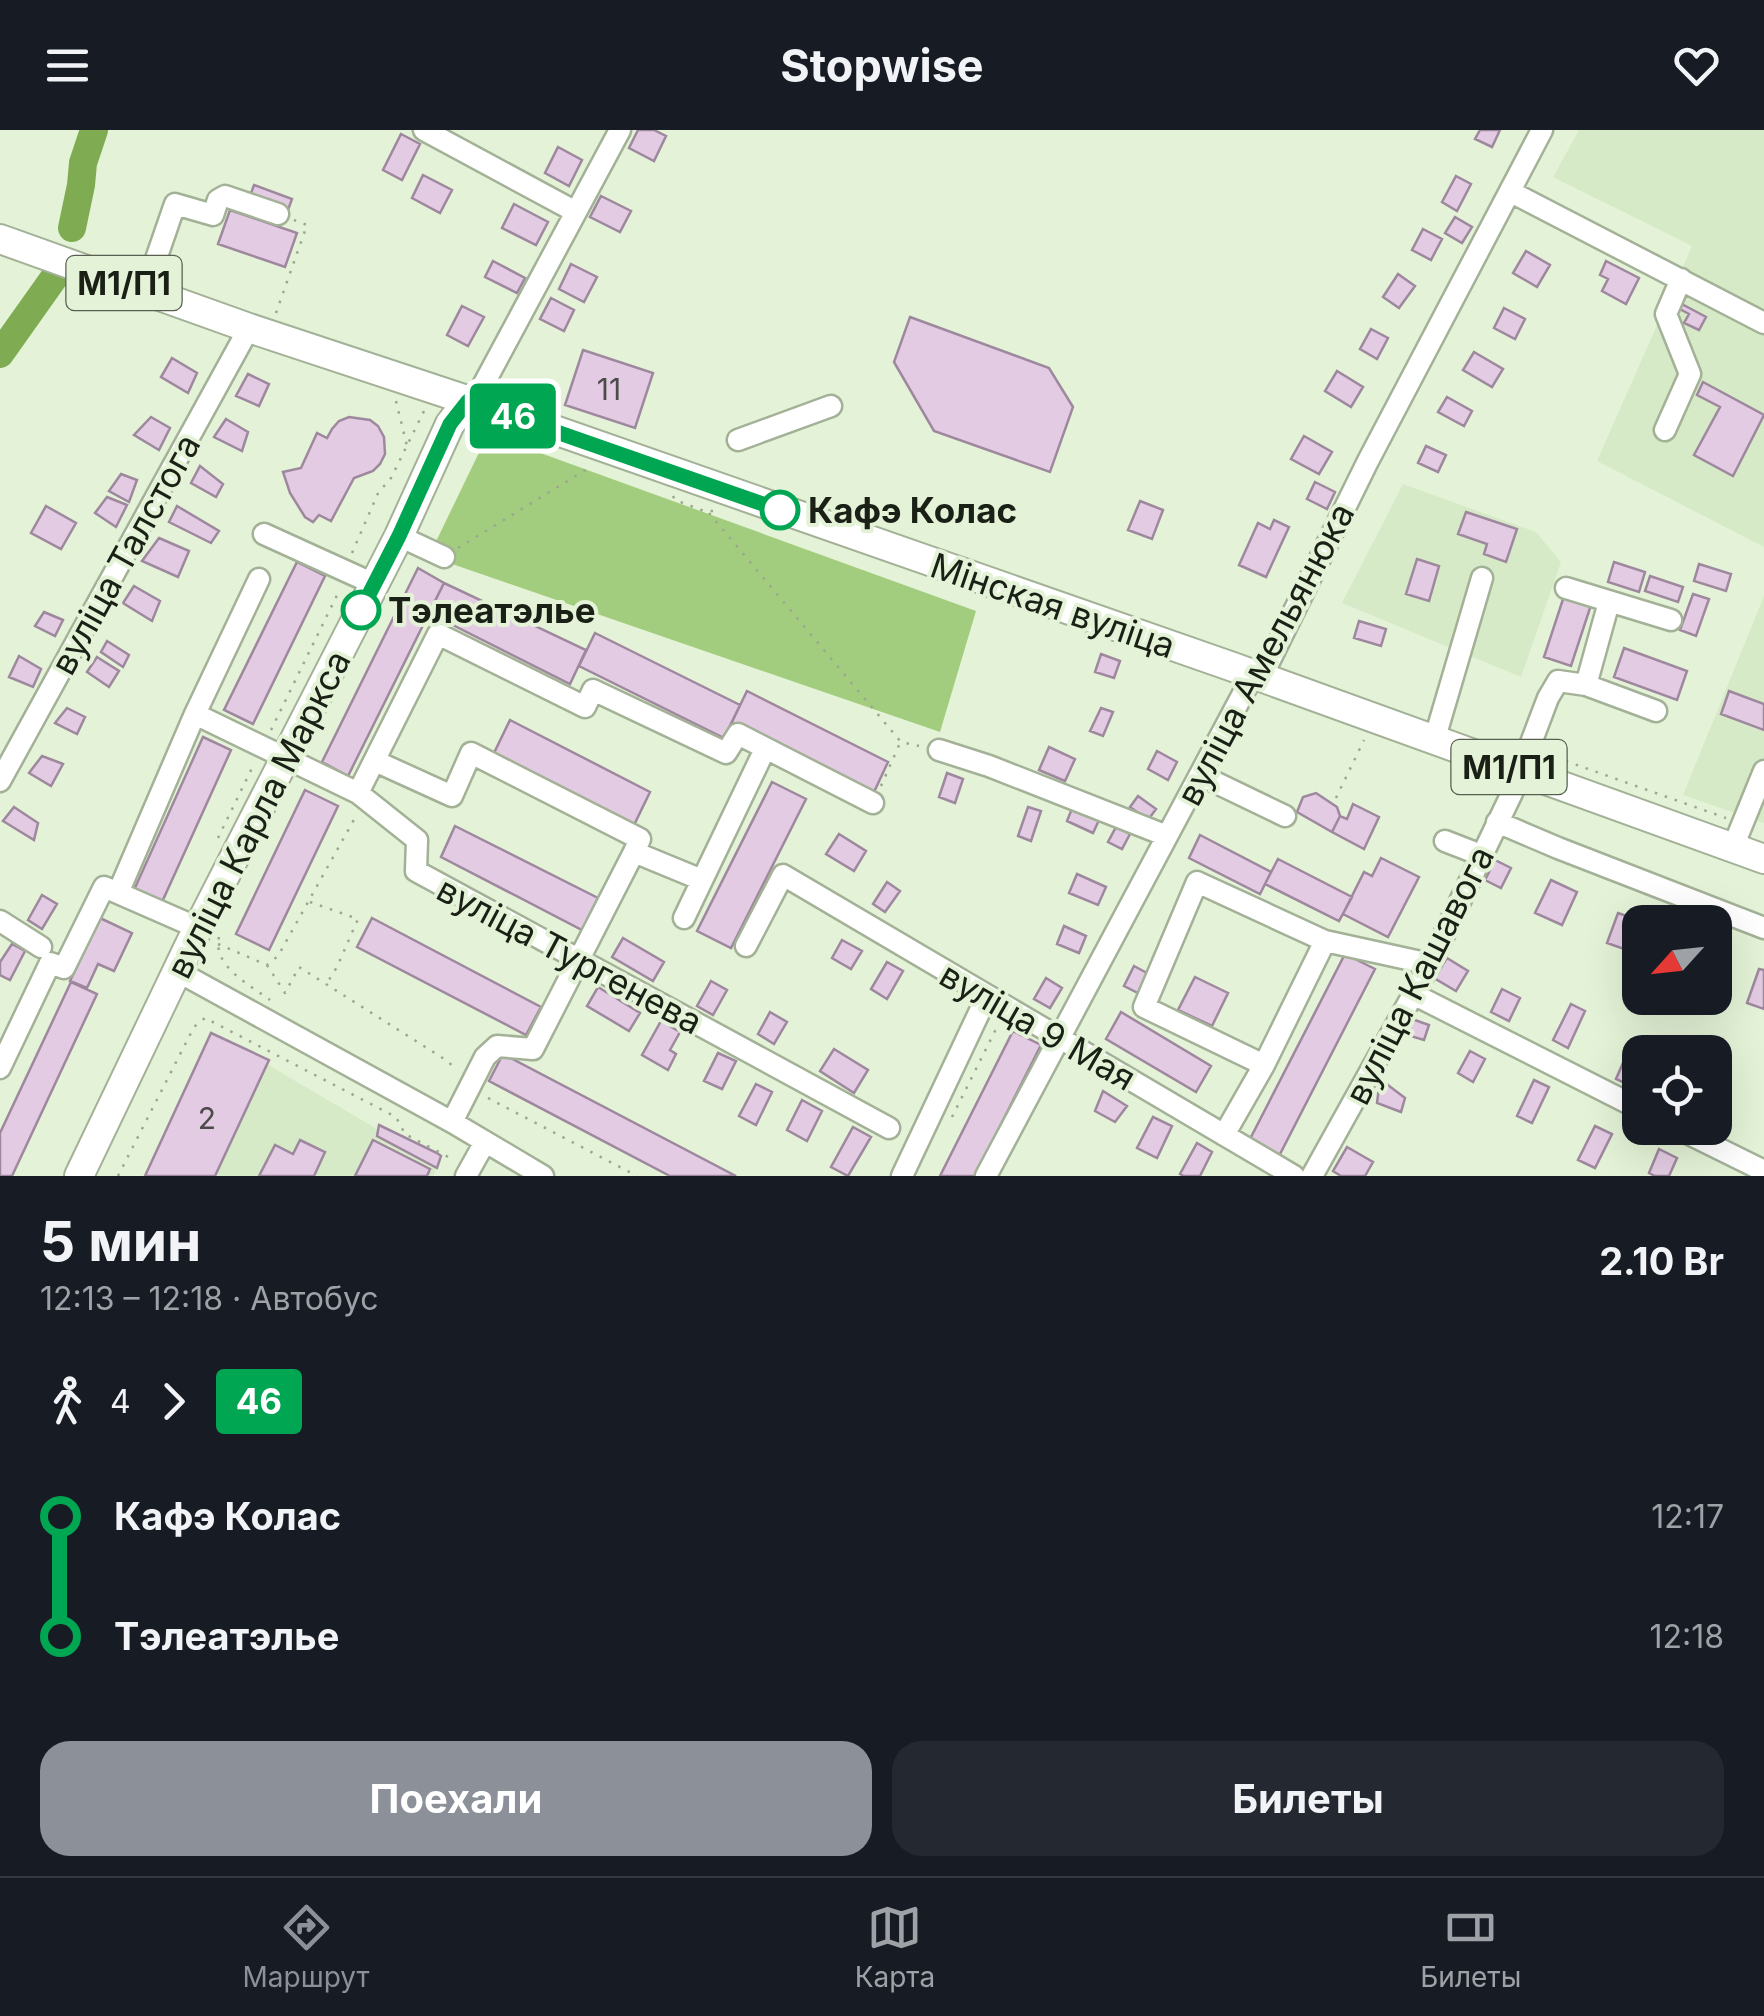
<!DOCTYPE html>
<html lang="ru">
<head>
<meta charset="utf-8">
<style>
  body { margin:0; font-family:Inter,sans-serif; background:#242831; color:#f1f3f6; height:100vh; display:flex; flex-direction:column; font-size:38px; white-space:nowrap }
  * { box-sizing:border-box; margin:0 }
  p { font-size:32px; color:#9ea1a6 }
  .icon { flex:none; width:55px; height:55px; fill:none; stroke:currentColor; stroke-width:2; stroke-linecap:round; stroke-linejoin:round }
  .map { position:relative; height:1046px; overflow:hidden }
  .panel { display:flex; flex-direction:column; background:#171b24; flex:1 }
  .panel>* { flex:none }
  .badge { padding:0 20px; border-radius:8px; font-size:35px; line-height:65px }
  .needle { width:65px; rotate:243deg }
  .controls { position:absolute; left:1622px; top:775px; display:grid; gap:20px }
  .controls a { display:grid; place-items:center; width:110px; height:110px; border-radius:20px; background:#171b24; box-shadow:0 10px 40px #0002; font-size:50px }
  .map>.badge { position:absolute; translate:-50% -50%; box-shadow:0 0 0 5px #fff }
  .legs { display:flex; align-items:center; gap:15px; height:110px; padding:0 40px; font-size:32px }
  .legs p { margin-inline-start:auto }
  .head { display:flex; align-items:center; justify-content:space-between; height:170px; padding:0 40px }
  h1 { font-size:55px; font-weight:700; line-height:75px }
  .cta { display:flex; gap:20px; margin-top:auto; padding:20px 40px }
  .cta a { flex:1; height:115px; border-radius:30px; background:#8c9099; color:#fff; font-size:40px; font-weight:700; line-height:115px; text-align:center }
  .cta a+a { background:#242831; color:#f1f3f6 }
  ul { padding:0 40px; list-style:none }
  li { display:flex; align-items:center; gap:35px; height:120px; font-size:38px }
  li i { display:grid; place-items:center; width:15px; height:100%; margin:0 12px; background:currentColor }
  li i::after { content:''; width:25px; height:25px; margin:-12px; border:8px solid; border-radius:50%; background:#171b24 }
  li p { margin-inline-start:auto }
  li:first-child i { background:linear-gradient(#0000 50%,currentColor 0) }
  li:last-child i { background:linear-gradient(currentColor 50%,#0000 0) }
  header { display:flex; justify-content:space-between; align-items:center; height:130px; padding:0 40px; background:#171b24; font-size:45px; font-weight:700 }
  .dock { display:flex; justify-content:space-around; align-items:center; height:140px; border-top:2px solid #363941; background:#171b24; font-size:28px; color:#9ea1a6 }
  .dock a { display:grid; justify-items:center; gap:5px }
  .dock .active { color:#8c9099 }
  .map>svg:first-child { display:block }
  .built { fill:#d6eac7 }
  .green { fill:#a3cd7e }
  .lines { fill:none; stroke-linecap:round; stroke-linejoin:round }
  .river { stroke:#7fac53; stroke-width:28 }
  .building { fill:#e3cce3; stroke:#9e889e; stroke-width:2.5 }
  .minor-casing { stroke:#a3b197; stroke-width:25 }
  .major-casing { stroke:#a3b197; stroke-width:32 }
  .path { stroke:#9ca792; stroke-width:2.5; stroke-dasharray:2.5 8; stroke-linecap:butt }
  .minor { stroke:#fff; stroke-width:20 }
  .major { stroke:#fff; stroke-width:28 }
  .line-1-casing { stroke:#fff; stroke-width:22 }
  .line-1 { stroke:#00a651; stroke-width:15 }
  .stop-1-dot { fill:#fff; stroke:#00a651; stroke-width:5 }
  .labels { text-anchor:middle; dominant-baseline:central; stroke-width:8; stroke-linejoin:round; paint-order:stroke }
  .number-label { font-size:30px; fill:#4c4b49 }
  .shield { fill:#e4f3d7; stroke:#575f50; stroke-width:2.5 }
  .shield-label { font-size:32px; font-weight:bold; fill:#1a2016 }
  .stop-label { font-size:35px; font-weight:bold; fill:#1a2016; stroke:#e4f3d7; text-anchor:start }
  .street-label { font-size:35px; fill:#1a2016; stroke:#e4f3d7 }
</style>
</head>
<body>
<header><svg class="icon" aria-label="menu" viewBox="0 0 24 24"><path d="M4 6h16M4 12h16M4 18h16"/></svg>Stopwise<svg class="icon" aria-label="heart" viewBox="0 0 24 24"><path d="M12 20l-8-8c-3-5 5-10 8-4 3-6 11-1 8 4z"/></svg></header>
<div class="map">
<svg width="1764" height="1046" viewBox="0 0 1764 1046">
  <rect width="100%" height="100%" fill="#e4f3d7"/>
  <path class="built" d="M 1579,0 L 1764,0 L 1764,417 L 1597,331 L 1692,116 L 1553,47 Z
    M 1403,354 L 1536,402 L 1561,432 L 1521,547 L 1342,473 Z
    M 1764,466 L 1764,693 L 1683,665 Z
    M 211,901 L 438,1035 L 433,1046 L 144,1046 Z"/>
  <path class="green" d="M 488,304 L 976,481 L 940,602 L 429,426 Z"/>
  <g class="lines">
    <path class="river" d="M 72,98 L 81,55 L 83,33 L 94,0
      M 0,224 L 56,145"/>
  </g>
  <path class="building" d="M 638,0 L 654,0 L 666,6 L 654,31 L 629,18 Z
    M 1480,0 L 1500,0 L 1492,17 L 1475,9 Z
    M 401,4 L 420,14 L 402,50 L 383,40 Z
    M 558,17 L 582,30 L 569,56 L 545,43 Z
    M 423,45 L 452,60 L 440,83 L 412,68 Z
    M 1456,46 L 1471,54 L 1457,81 L 1442,72 Z
    M 254,55 L 292,69 L 288,80 L 250,66 Z
    M 601,66 L 631,81 L 620,102 L 590,87 Z
    M 514,74 L 548,92 L 536,115 L 502,98 Z
    M 230,80 L 297,103 L 285,137 L 218,114 Z
    M 1455,87 L 1472,97 L 1462,113 L 1445,103 Z
    M 1423,99 L 1442,109 L 1431,130 L 1412,120 Z
    M 1526,121 L 1550,135 L 1537,157 L 1513,143 Z
    M 493,131 L 525,148 L 517,163 L 485,147 Z
    M 1606,131 L 1639,148 L 1626,174 L 1602,161 L 1608,149 L 1600,145 Z
    M 571,134 L 597,147 L 584,172 L 559,159 Z
    M 1398,144 L 1415,156 L 1399,178 L 1383,167 Z
    M 551,168 L 574,180 L 564,201 L 540,189 Z
    M 1678,172 L 1706,187 L 1699,200 L 1684,193 L 1689,184 L 1676,177 Z
    M 462,176 L 484,187 L 468,216 L 447,205 Z
    M 1504,178 L 1525,189 L 1515,209 L 1494,198 Z
    M 910,187 L 1049,238 L 1073,277 L 1050,342 L 934,301 L 894,232 Z
    M 1371,199 L 1388,208 L 1377,229 L 1360,219 Z
    M 583,220 L 653,243 L 635,298 L 565,275 Z
    M 1474,222 L 1503,239 L 1492,257 L 1463,240 Z
    M 172,228 L 197,243 L 188,263 L 161,247 Z
    M 1337,241 L 1363,257 L 1351,277 L 1325,261 Z
    M 248,244 L 269,254 L 259,276 L 236,266 Z
    M 1703,252 L 1764,285 L 1733,346 L 1694,325 L 1720,277 L 1697,265 Z
    M 1447,267 L 1472,281 L 1464,296 L 1438,282 Z
    M 151,287 L 170,298 L 159,320 L 134,305 Z
    M 349,287 L 370,290 L 378,296 L 384,307 L 385,324 L 380,334 L 373,341 L 354,348 L 331,391 L 319,385 L 313,392 L 305,387 L 290,363 L 283,342 L 301,338 L 317,303 L 327,308 L 332,299 L 339,291 Z
    M 226,289 L 248,302 L 242,321 L 214,307 Z
    M 1304,306 L 1332,322 L 1319,344 L 1291,329 Z
    M 1426,316 L 1446,325 L 1438,342 L 1418,333 Z
    M 200,336 L 223,354 L 216,367 L 191,353 Z
    M 121,344 L 137,350 L 129,372 L 109,361 Z
    M 1315,352 L 1335,362 L 1327,379 L 1307,369 Z
    M 107,367 L 127,375 L 116,397 L 95,383 Z
    M 1140,371 L 1163,380 L 1152,409 L 1128,400 Z
    M 46,376 L 76,393 L 61,419 L 31,403 Z
    M 177,376 L 219,401 L 211,413 L 169,392 Z
    M 1466,382 L 1517,399 L 1506,432 L 1484,424 L 1487,414 L 1458,404 Z
    M 1274,390 L 1289,397 L 1266,447 L 1239,435 L 1258,393 L 1270,399 Z
    M 159,408 L 189,421 L 178,447 L 142,431 Z
    M 1417,429 L 1439,436 L 1429,471 L 1406,464 Z
    M 297,432 L 325,446 L 253,594 L 224,580 Z
    M 1614,432 L 1645,442 L 1639,462 L 1608,452 Z
    M 1699,434 L 1731,444 L 1726,461 L 1694,451 Z
    M 418,438 L 444,453 L 348,646 L 322,632 Z
    M 1650,446 L 1683,457 L 1678,472 L 1645,461 Z
    M 444,453 L 586,520 L 570,554 L 429,483 Z
    M 134,456 L 160,471 L 152,491 L 123,473 Z
    M 1693,464 L 1709,469 L 1696,506 L 1680,500 Z
    M 1564,466 L 1591,475 L 1571,536 L 1544,527 Z
    M 44,482 L 63,490 L 55,506 L 35,496 Z
    M 1359,491 L 1386,499 L 1381,516 L 1354,508 Z
    M 595,503 L 740,575 L 724,608 L 579,536 Z
    M 107,511 L 129,525 L 123,537 L 101,522 Z
    M 1624,518 L 1687,541 L 1677,570 L 1614,547 Z
    M 1101,524 L 1120,531 L 1114,548 L 1095,542 Z
    M 19,526 L 41,539 L 33,557 L 9,547 Z
    M 97,527 L 119,541 L 109,557 L 87,542 Z
    M 747,561 L 888,632 L 874,662 L 732,592 Z
    M 1729,561 L 1764,574 L 1764,600 L 1721,584 Z
    M 67,578 L 85,587 L 77,604 L 55,593 Z
    M 1101,578 L 1113,582 L 1103,606 L 1090,601 Z
    M 510,590 L 650,662 L 634,695 L 494,623 Z
    M 203,607 L 231,620 L 162,772 L 134,760 Z
    M 1049,617 L 1075,629 L 1065,651 L 1039,640 Z
    M 1157,621 L 1177,632 L 1168,650 L 1148,639 Z
    M 42,626 L 63,634 L 51,656 L 29,643 Z
    M 947,643 L 963,649 L 955,673 L 939,667 Z
    M 772,652 L 806,669 L 731,818 L 697,801 Z
    M 305,660 L 338,676 L 269,820 L 236,804 Z
    M 1316,663 L 1337,677 L 1340,686 L 1332,702 L 1297,682 L 1303,667 Z
    M 1138,666 L 1156,679 L 1148,690 L 1130,677 Z
    M 1353,674 L 1379,687 L 1364,719 L 1332,702 L 1340,686 L 1347,689 Z
    M 1073,676 L 1100,688 L 1093,703 L 1067,691 Z
    M 14,677 L 38,693 L 34,710 L 3,691 Z
    M 1028,677 L 1041,681 L 1031,711 L 1018,706 Z
    M 455,696 L 598,768 L 582,800 L 441,727 Z
    M 1116,697 L 1130,704 L 1122,719 L 1108,712 Z
    M 839,704 L 866,721 L 854,741 L 826,724 Z
    M 1200,705 L 1271,742 L 1260,764 L 1189,728 Z
    M 1381,728 L 1419,747 L 1388,807 L 1343,784 L 1364,742 L 1372,746 Z
    M 1278,729 L 1352,767 L 1339,791 L 1265,754 Z
    M 1495,730 L 1511,738 L 1501,758 L 1485,750 Z
    M 1077,744 L 1106,757 L 1098,775 L 1069,763 Z
    M 1551,750 L 1577,762 L 1562,795 L 1535,783 Z
    M 887,752 L 900,761 L 885,782 L 873,774 Z
    M 42,765 L 57,774 L 42,799 L 28,790 Z
    M 1618,783 L 1635,789 L 1624,819 L 1607,813 Z
    M 100,788 L 132,803 L 114,841 L 98,834 L 87,858 L 70,851 Z
    M 372,788 L 541,877 L 526,905 L 357,817 Z
    M 1064,796 L 1086,806 L 1079,823 L 1057,814 Z
    M 623,808 L 664,832 L 653,851 L 612,827 Z
    M 842,810 L 862,821 L 851,839 L 832,828 Z
    M 12,814 L 25,821 L 10,850 L 0,845 L 0,832 Z
    M 1345,824 L 1375,839 L 1279,1026 L 1249,1011 Z
    M 1447,828 L 1468,841 L 1456,861 L 1434,848 Z
    M 887,832 L 903,841 L 887,869 L 871,859 Z
    M 1134,836 L 1147,843 L 1138,863 L 1124,856 Z
    M 1759,839 L 1764,840 L 1764,879 L 1747,873 Z
    M 1195,847 L 1228,863 L 1212,896 L 1178,880 Z
    M 1046,848 L 1062,858 L 1050,878 L 1034,869 Z
    M 711,851 L 727,860 L 713,885 L 697,876 Z
    M 71,852 L 97,864 L 12,1046 L 0,1046 L 0,1003 Z
    M 598,857 L 640,883 L 629,901 L 587,876 Z
    M 1502,859 L 1520,868 L 1509,891 L 1491,882 Z
    M 1571,874 L 1585,881 L 1568,918 L 1553,910 Z
    M 770,882 L 787,892 L 774,914 L 758,904 Z
    M 1121,882 L 1211,936 L 1196,962 L 1106,909 Z
    M 1412,889 L 1429,895 L 1424,910 L 1407,905 Z
    M 661,891 L 680,902 L 670,920 L 676,924 L 668,940 L 642,925 Z
    M 1013,901 L 1041,915 L 975,1046 L 940,1046 Z
    M 211,903 L 269,930 L 215,1046 L 145,1046 Z
    M 834,919 L 868,940 L 854,963 L 820,941 Z
    M 1470,921 L 1485,929 L 1473,952 L 1458,943 Z
    M 718,923 L 736,931 L 722,959 L 704,951 Z
    M 503,924 L 736,1046 L 670,1046 L 489,951 Z
    M 1626,926 L 1640,932 L 1631,956 L 1616,949 Z
    M 1380,949 L 1405,968 L 1401,982 L 1377,973 Z
    M 1534,950 L 1549,957 L 1532,993 L 1517,986 Z
    M 756,954 L 772,962 L 756,995 L 739,986 Z
    M 1103,961 L 1127,976 L 1115,992 L 1095,981 Z
    M 802,970 L 822,981 L 807,1011 L 787,1000 Z
    M 1153,987 L 1172,996 L 1157,1028 L 1137,1018 Z
    M 379,995 L 437,1023 L 441,1026 L 437,1038 L 377,1006 Z
    M 1595,996 L 1612,1004 L 1595,1038 L 1578,1030 Z
    M 853,997 L 871,1007 L 848,1046 L 831,1037 Z
    M 300,1010 L 325,1022 L 314,1046 L 259,1046 L 275,1015 L 293,1024 Z
    M 373,1010 L 430,1039 L 427,1046 L 355,1046 Z
    M 1197,1013 L 1212,1022 L 1200,1046 L 1184,1046 L 1180,1044 Z
    M 1347,1017 L 1373,1032 L 1365,1046 L 1341,1046 L 1333,1041 Z
    M 1659,1019 L 1677,1028 L 1669,1046 L 1655,1046 L 1649,1043 Z"/>
  <g class="lines">
    <defs>
      <path id="minor" d="M 424,0 L 576,82
        M 1511,62 L 1764,193
        M 145,161 L 175,74 L 213,85 L 218,70 L 225,66 L 278,84
        M 468,271 L 480,261 L 620,0
        M 1665,300 L 1690,244 L 1666,184 L 1681,149
        M 738,310 L 831,276
        M 264,404 L 374,454
        M 399,406 L 444,427
        M 1566,458 L 1671,490
        M 1586,555 L 1609,472
        M 195,584 L 259,449
        M 1434,611 L 1482,448
        M 939,620 L 989,636 L 1167,706
        M 375,631 L 452,666 L 471,623 L 640,709 L 634,722
        M 1200,645 L 1285,686
        M 0,651 L 249,198
        M 358,663 L 438,504 L 585,577 L 593,560 L 726,623 L 738,604 L 873,673
        M 1497,692 L 1558,718 L 1764,798
        M 1445,711 L 1481,725
        M 1733,717 L 1764,641
        M 684,788 L 765,619
        M 0,791 L 41,817
        M 198,798 L 118,763 L 195,584 L 358,663 L 417,710 L 416,741 L 889,998
        M 1325,811 L 1264,935 L 1144,877 L 1197,752 L 1325,811 L 1430,834
        M 746,816 L 783,745 L 1294,1046
        M 177,841 L 452,992 L 543,1046
        M 1413,864 L 1640,979
        M 0,938 L 50,833 L 64,838 L 104,757 L 118,763
        M 452,992 L 485,927 L 497,916 L 533,919 L 634,722 L 702,750
        M 1677,998 L 1764,1041
        M 1224,1005 L 1264,935
        M 466,1046 L 485,1012
        M 902,1046 L 987,866
        M 986,1046 L 1253,545 L 1266,538 L 1368,331 L 1542,0
        M 1312,1046 L 1430,834 L 1512,663 L 1548,568 L 1558,551 L 1586,555 L 1656,581"/>
      <path id="major" d="M 0,109 L 249,198 L 500,281 L 1233,537 L 1764,729
        M 79,1046 L 190,814 L 399,406 L 450,294 L 468,271"/>
    </defs>
    <use href="#minor" class="minor-casing"/>
    <use href="#major" class="major-casing"/>
    <path class="path" d="M 276,183 L 307,95 L 294,90
      M 396,271 L 407,316
      M 673,366 L 675,370 L 704,381 L 716,381
      M 709,383 L 901,612 L 919,616
      M 458,418 L 592,336
      M 352,423 L 379,361 L 390,350 L 425,279
      M 271,600 L 340,459
      M 1546,624 L 1726,688
      M 1452,641 L 1496,657
      M 881,656 L 900,613
      M 1336,668 L 1364,610
      M 218,708 L 254,634
      M 310,772 L 358,789 L 337,837 L 327,853
      M 219,807 C 212,836 250,855 270,870
      M 218,814 L 267,835 L 278,826 L 356,686
      M 267,835 L 285,863 L 299,837 L 449,932 L 456,941
      M 488,968 L 637,1046
      M 952,987 L 997,897
      M 118,1046 L 194,897 L 205,888 L 396,987 L 405,1004 L 454,1030"/>
    <use href="#minor" class="minor"/>
    <use href="#major" class="major"/>
  </g>
  <g class="lines">
    <defs>
      <path id="line-1" d="M 361,480 L 399,406 L 450,294 L 468,271 L 780,380"/>
    </defs>
    <use href="#line-1" class="line-1-casing"/>
    <use href="#line-1" class="line-1"/>
  </g>
  <g class="stop-1-dot">
    <circle cx="780" cy="380" r="18"/>
    <circle cx="361" cy="480" r="18"/>
  </g>
  <g class="labels">
    <g class="number-label">
      <text x="609" y="259">11</text>
      <text x="207" y="988">2</text>
    </g>
    <g class="shield">
      <rect x="66.5" y="126" width="115" height="54" rx="8"/>
      <rect x="1451.5" y="610" width="115" height="54" rx="8"/>
    </g>
    <g class="shield-label">
      <text x="124" y="153">М1/П1</text>
      <text x="1509" y="637">М1/П1</text>
    </g>
    <g class="stop-label">
      <text x="808" y="380">Кафэ Колас</text>
      <text x="388" y="480">Тэлеатэлье</text>
    </g>
    <g class="street-label">
      <text transform="translate(125 424) rotate(-61)">вуліца Талстога</text>
      <text transform="translate(1053 475) rotate(19)">Мінская вуліца</text>
      <text transform="translate(1265 524) rotate(-62)">вуліца Амельянюка</text>
      <text transform="translate(258 684) rotate(-63)">вуліца Карла Маркса</text>
      <text transform="translate(570 825) rotate(28)">вуліца Тургенева</text>
      <text transform="translate(1419 845) rotate(-63)">вуліца Кашавога</text>
      <text transform="translate(1038 896) rotate(30)">вуліца 9 Мая</text>
    </g>
  </g>
</svg>
<div class="controls">
<a><svg class="needle" viewBox="-14 -14 28 28"><path d="M0-13l5 13h-10z" fill="#e53935"/><path d="M0 13l5-13h-10z" fill="#9ea1a6"/></svg></a>
<a><svg class="icon" aria-label="locate" viewBox="0 0 24 24"><circle cx="12" cy="12" r="6"/><path d="M12 2v4M12 18v4M2 12h4M18 12h4"/></svg></a>
</div>
<b class="badge" style="left:513px;top:286px;background:#00a651;color:#fff">46</b>
</div>
<section class="panel">
<div class="head"><div><h1>5 мин</h1><p>12:13 – 12:18 · Автобус</p></div><b>2.10 Br</b></div>
<div class="legs"><svg class="icon" aria-label="walk" viewBox="0 0 24 24"><circle cx="13" cy="4" r="2"/><path d="M13 8l-2 6 4 7M11 14l-3 7M7 12l3-4h3l4 4"/></svg>4<svg class="icon" aria-label="forward" viewBox="0 0 24 24"><path d="M9 5l7 7-7 7"/></svg><b class="badge" style="background:#00a651;color:#fff">46</b></div>
<ul>
<li><i style="color:#00a651"></i><b>Кафэ Колас</b><p>12:17</p></li>
<li><i style="color:#00a651"></i><b>Тэлеатэлье</b><p>12:18</p></li>
</ul>
<div class="cta"><a>Поехали</a><a>Билеты</a></div>
</section>
<nav class="dock">
<a class="active"><svg class="icon" aria-label="directions" viewBox="0 0 24 24"><path d="M12 3l9 9-9 9-9-9zM9 14v-3h6M13 9l2 2-2 2"/></svg>Маршрут</a>
<a><svg class="icon" aria-label="map" viewBox="0 0 24 24"><path d="M3 6l6-2 6 2 6-2v14l-6 2-6-2-6 2zM9 4v14M15 6v14"/></svg>Карта</a>
<a><svg class="icon" aria-label="tickets" viewBox="0 0 24 24"><path d="M3 7h18v10H3zM15 7v10"/></svg>Билеты</a>
</nav>
</body>
</html>
